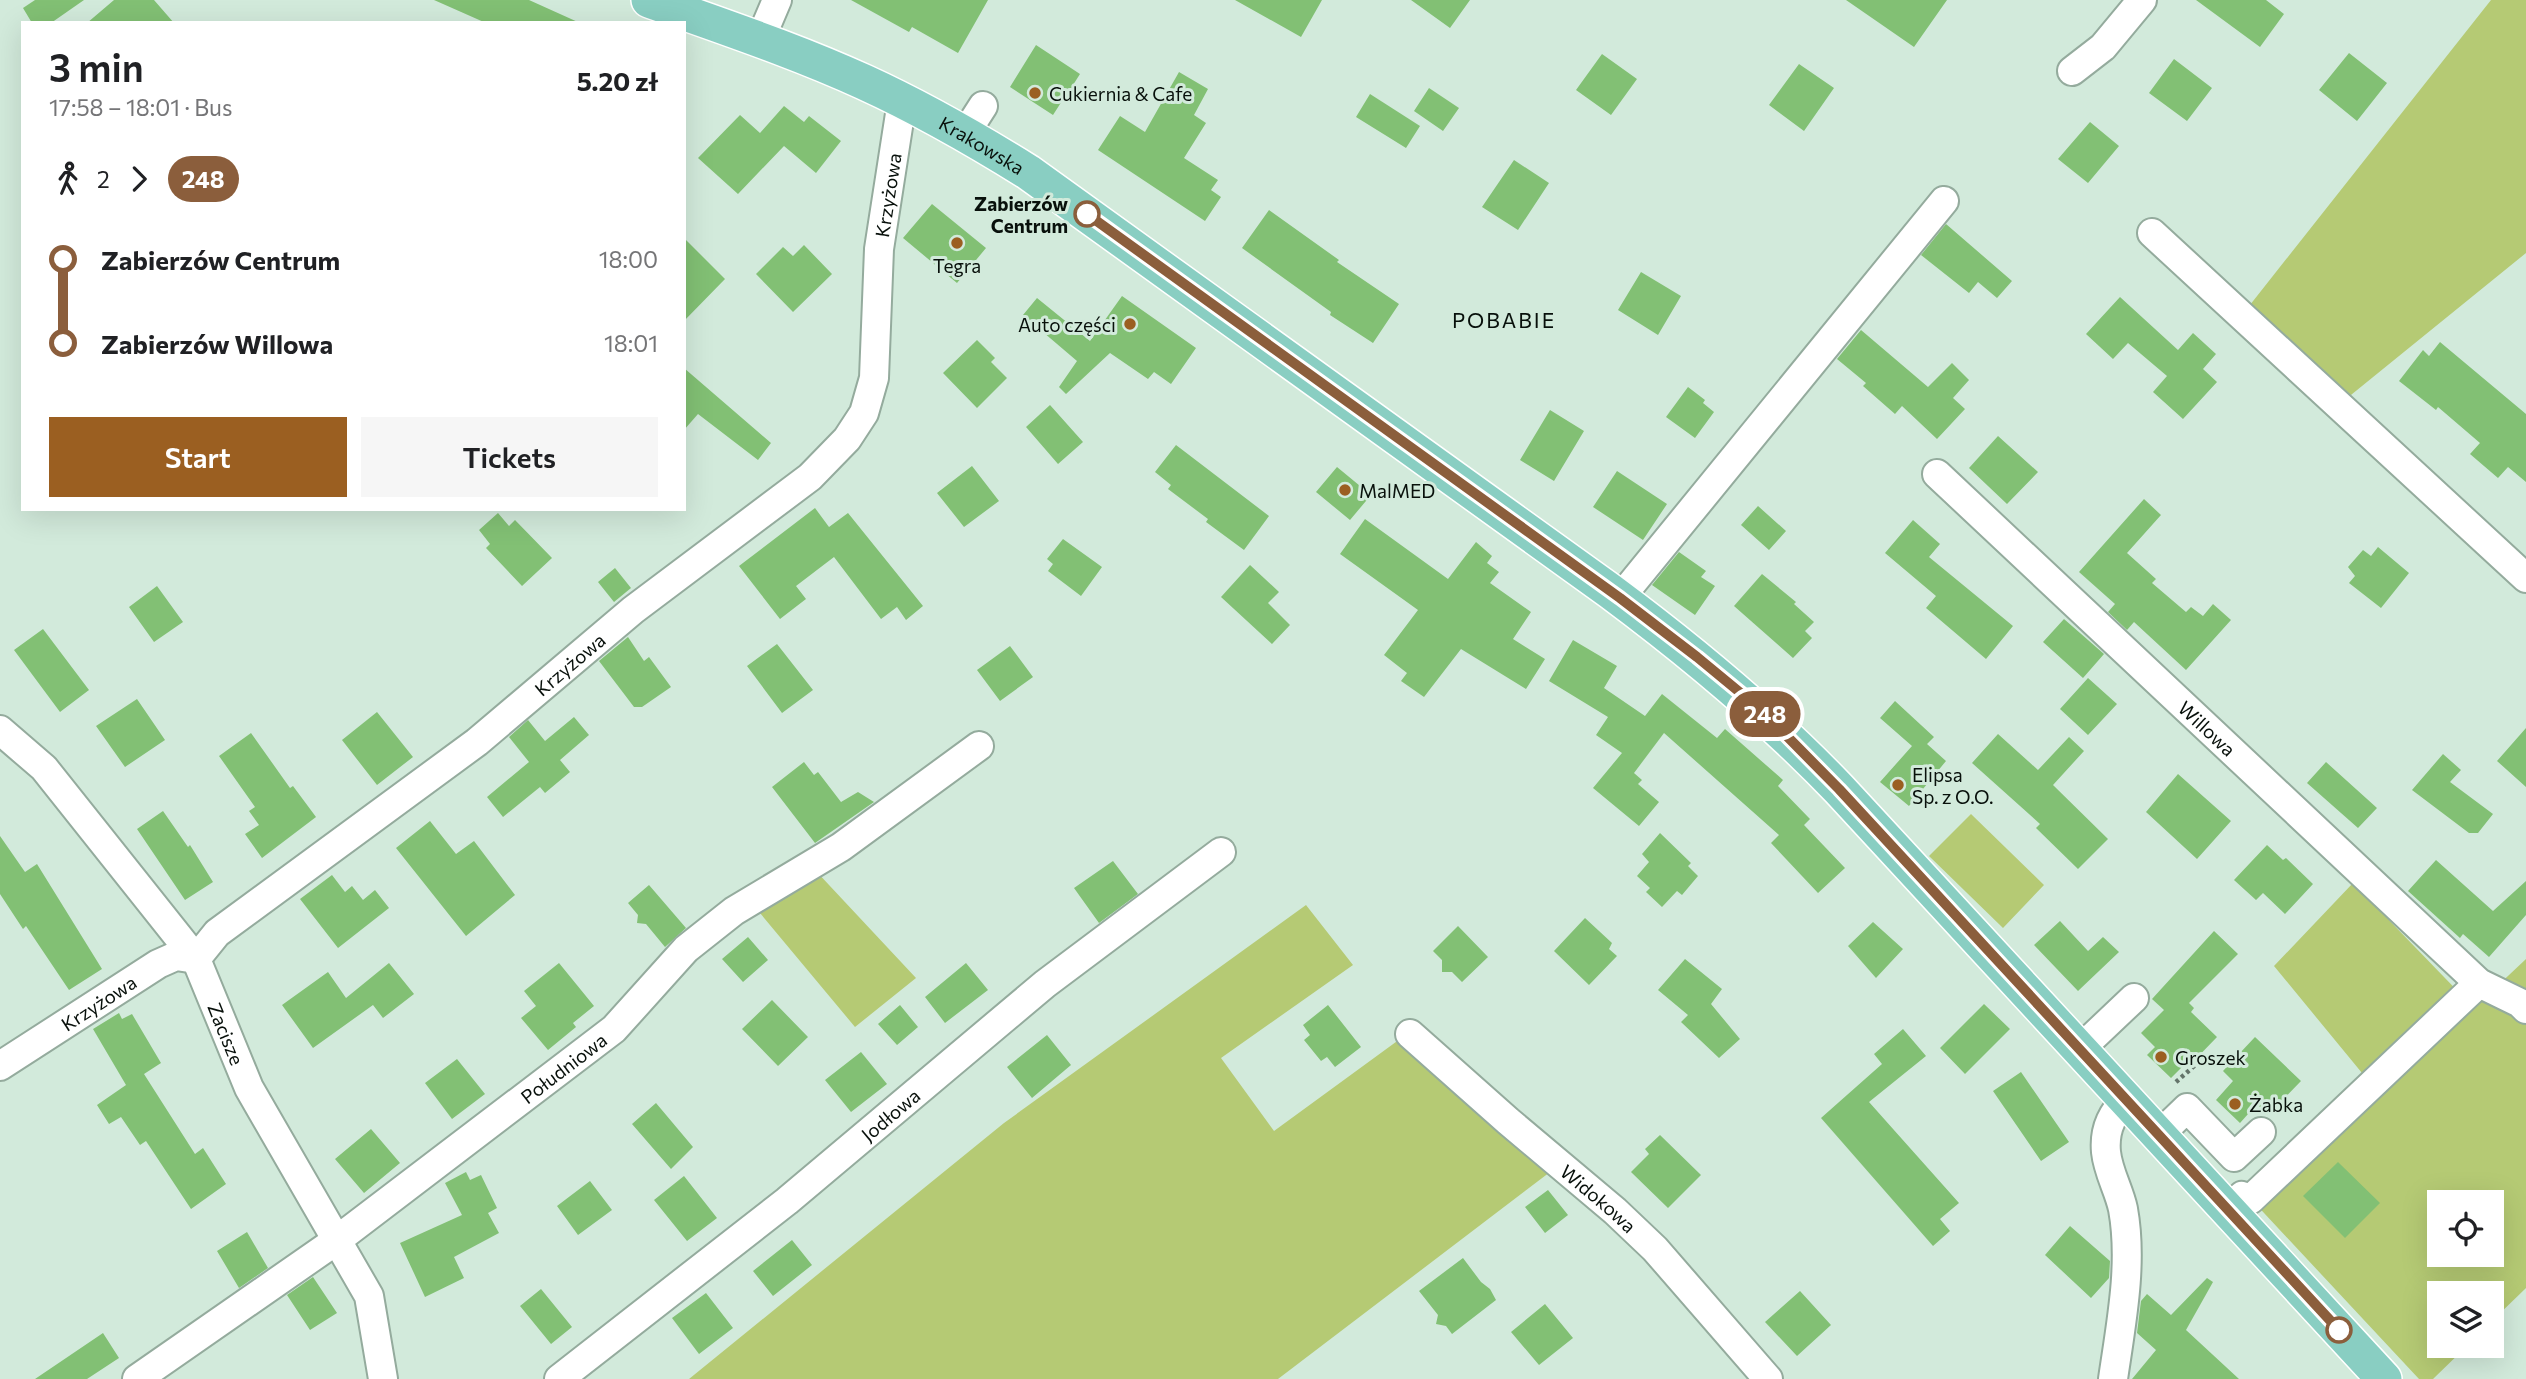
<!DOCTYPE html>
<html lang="en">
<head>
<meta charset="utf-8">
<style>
  body { margin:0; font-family:Commissioner,sans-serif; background:#f6f6f6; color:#202124; height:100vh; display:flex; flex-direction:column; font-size:26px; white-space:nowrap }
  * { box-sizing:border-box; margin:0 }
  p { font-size:23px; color:#757577 }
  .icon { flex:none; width:38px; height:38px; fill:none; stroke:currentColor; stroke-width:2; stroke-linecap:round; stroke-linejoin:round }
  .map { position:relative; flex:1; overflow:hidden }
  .panel { position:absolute; left:21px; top:21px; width:665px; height:490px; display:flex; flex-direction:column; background:#fff; border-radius:0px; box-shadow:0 7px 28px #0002 }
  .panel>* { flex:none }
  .badge { padding:0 14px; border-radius:23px; font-size:24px; line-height:46px }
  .buttons { position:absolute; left:2427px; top:1190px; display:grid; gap:14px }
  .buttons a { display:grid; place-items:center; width:77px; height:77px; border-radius:0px; background:#fff; box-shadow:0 7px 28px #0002; font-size:35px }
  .map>.badge { position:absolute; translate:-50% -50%; box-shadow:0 0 0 4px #fff }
  .legs { display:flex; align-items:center; gap:10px; height:77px; padding:0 28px; font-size:23px }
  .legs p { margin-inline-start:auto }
  .headline { display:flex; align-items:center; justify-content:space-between; height:119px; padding:0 28px }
  h1 { font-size:38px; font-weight:600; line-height:52px }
  .button { display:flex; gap:14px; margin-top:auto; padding:14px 28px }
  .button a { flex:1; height:80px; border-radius:0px; background:#9b5f21; color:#fff; font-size:28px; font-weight:600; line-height:80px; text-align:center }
  .button a+a { background:#f6f6f6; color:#202124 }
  ul { padding:0 28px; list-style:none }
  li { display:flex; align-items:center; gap:24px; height:84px; font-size:26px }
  li i { display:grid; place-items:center; width:10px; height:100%; margin:0 9px; background:currentColor }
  li i::after { content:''; width:18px; height:18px; margin:-9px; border:5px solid; border-radius:50%; background:#fff }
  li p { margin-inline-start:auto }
  li:first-child i { background:linear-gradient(#0000 50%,currentColor 0) }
  li:last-child i { background:linear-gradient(currentColor 50%,#0000 0) }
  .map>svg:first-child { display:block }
  .green { fill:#b5ca74; fill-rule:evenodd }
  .building { fill:#82c074 }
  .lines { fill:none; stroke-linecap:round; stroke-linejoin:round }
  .minor-casing { stroke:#94ab9d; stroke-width:32 }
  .major-casing { stroke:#fff; stroke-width:38 }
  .path { stroke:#64746a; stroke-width:4.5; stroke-dasharray:3.5 3.5; stroke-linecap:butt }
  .minor { stroke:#fff; stroke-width:28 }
  .major { stroke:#89cec2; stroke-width:35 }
  .line-1-casing { stroke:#fff; stroke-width:16 }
  .line-1 { stroke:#8b5e3c; stroke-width:10 }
  .poi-dot { fill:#9b5f21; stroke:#d2eadb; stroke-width:2.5 }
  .stop-1-dot { fill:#fff; stroke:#8b5e3c; stroke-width:3.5 }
  .labels { text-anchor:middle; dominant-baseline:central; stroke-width:6; stroke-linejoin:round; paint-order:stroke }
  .poi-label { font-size:19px; fill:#08100b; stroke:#d2eadb; text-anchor:start }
  .street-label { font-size:19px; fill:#08100b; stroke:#d2eadb }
  .stop-label { font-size:19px; font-weight:bold; fill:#08100b; stroke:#d2eadb; text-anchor:end }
  .neighbourhood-label { font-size:21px; letter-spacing:2px; fill:#08100b; stroke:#d2eadb }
</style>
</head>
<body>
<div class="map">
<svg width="2526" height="1379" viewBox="0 0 2526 1379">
  <rect width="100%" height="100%" fill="#d2eadb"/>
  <path class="green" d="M 2491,0 L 2526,0 L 2526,253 L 2346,399 L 2246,310 Z
    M 1971,814 L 2044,885 L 2003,928 L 1929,856 Z
    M 815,870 L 916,978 L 855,1027 L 755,907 Z
    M 2353,883 L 2474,1008 L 2526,959 L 2526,1288 L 2492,1321 L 2492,1293 L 2440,1293 L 2440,1346 L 2467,1346 L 2433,1379 L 2419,1379 L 2251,1199 L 2376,1090 L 2274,966 ZM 2440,1202 L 2492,1202 L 2492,1255 L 2440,1255 Z
    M 1306,905 L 1353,965 L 1221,1058 L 1274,1131 L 1400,1039 L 1554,1169 L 1278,1379 L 689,1379 L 1004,1123 Z"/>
  <path class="building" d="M 35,0 L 84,0 L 51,23 L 32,23 L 23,8 Z
    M 114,0 L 154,0 L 174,23 L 87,23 Z
    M 434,0 L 529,0 L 580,23 L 486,23 Z
    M 851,0 L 988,0 L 958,53 L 912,27 L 909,32 Z
    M 1235,0 L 1322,0 L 1301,37 Z
    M 1411,0 L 1470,0 L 1450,28 Z
    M 1846,0 L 1947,0 L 1914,47 Z
    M 2196,0 L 2266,0 L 2284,14 L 2260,47 Z
    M 1036,45 L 1080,74 L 1073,85 L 1074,99 L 1062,101 L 1053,115 L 1010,87 Z
    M 2349,53 L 2387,83 L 2357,121 L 2319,90 Z
    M 1602,54 L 1637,79 L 1611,115 L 1576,90 Z
    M 2174,59 L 2212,88 L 2187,121 L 2149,93 Z
    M 1799,64 L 1834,88 L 1804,131 L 1769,105 Z
    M 1179,72 L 1208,89 L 1194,115 L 1206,123 L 1184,158 L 1218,180 L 1211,190 L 1221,197 L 1205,221 L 1098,150 L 1120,116 L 1145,132 Z
    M 1429,88 L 1459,108 L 1443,131 L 1414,111 Z
    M 1370,94 L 1420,126 L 1406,148 L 1356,117 Z
    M 784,106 L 804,122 L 809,116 L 841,141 L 816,173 L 784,146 L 738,194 L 698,158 L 740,115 L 760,133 Z
    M 2090,122 L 2119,146 L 2088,183 L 2058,159 Z
    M 1514,160 L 1549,183 L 1518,230 L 1482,207 Z
    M 932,204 L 986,248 L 957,283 L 903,238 Z
    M 1269,210 L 1339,260 L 1337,262 L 1399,304 L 1373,343 L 1330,315 L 1331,312 L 1242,248 Z
    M 1946,224 L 2012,281 L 1997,298 L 1978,282 L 1969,293 L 1921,255 Z
    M 684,238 L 725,279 L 684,321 Z
    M 804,245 L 832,274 L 793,312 L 756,274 L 783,247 L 793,256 Z
    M 1641,272 L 1681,296 L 1658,335 L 1618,310 Z
    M 1122,296 L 1196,348 L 1171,384 L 1154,372 L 1148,379 L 1110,353 L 1066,394 L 1059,387 L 1077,361 L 1023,315 L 1037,298 L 1090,341 Z
    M 2120,297 L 2178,350 L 2193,333 L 2216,354 L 2203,369 L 2217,382 L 2183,419 L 2153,392 L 2167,376 L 2128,343 L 2113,359 L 2086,334 Z
    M 1861,330 L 1928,387 L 1952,363 L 1969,380 L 1953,398 L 1965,409 L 1937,439 L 1902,406 L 1895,414 L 1863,386 L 1866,383 L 1837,359 Z
    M 977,340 L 995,358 L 991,362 L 1007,378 L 977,408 L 943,373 Z
    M 2440,342 L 2526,414 L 2526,482 L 2508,467 L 2498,478 L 2470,454 L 2480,443 L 2438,407 L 2436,410 L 2399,381 L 2423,350 L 2429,356 Z
    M 684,368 L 771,443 L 758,460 L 698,414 L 684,430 Z
    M 1688,387 L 1705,400 L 1703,403 L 1714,412 L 1695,438 L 1666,417 Z
    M 1050,405 L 1083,442 L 1058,464 L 1026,427 Z
    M 1550,410 L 1584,431 L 1554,481 L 1520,460 Z
    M 1998,436 L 2038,472 L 2007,504 L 1969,468 Z
    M 1176,445 L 1269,516 L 1244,550 L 1206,522 L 1208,519 L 1168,489 L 1171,485 L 1155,472 Z
    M 972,466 L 999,501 L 964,527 L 937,493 Z
    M 1337,467 L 1371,495 L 1350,520 L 1316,492 Z
    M 1617,471 L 1667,504 L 1643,540 L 1593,507 Z
    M 2144,499 L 2161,515 L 2127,553 L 2156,579 L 2152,583 L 2186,612 L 2191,607 L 2203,616 L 2213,604 L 2231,620 L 2186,670 L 2134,622 L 2127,630 L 2108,612 L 2115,604 L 2079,572 Z
    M 1758,506 L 1786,531 L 1769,550 L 1741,525 Z
    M 815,508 L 829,527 L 848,513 L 923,606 L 906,620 L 897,607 L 881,619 L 834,557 L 796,586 L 806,599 L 780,619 L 739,566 Z
    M 498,513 L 509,526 L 515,520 L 552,558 L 522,586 L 486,548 L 490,544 L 479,530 Z
    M 1365,519 L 1448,579 L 1476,542 L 1492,556 L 1487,563 L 1499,572 L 1490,583 L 1531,612 L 1513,639 L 1545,659 L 1526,689 L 1461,649 L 1424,697 L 1401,681 L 1407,673 L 1384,655 L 1418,610 L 1340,554 Z
    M 1913,520 L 1940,544 L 1929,557 L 2013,626 L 1986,659 L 1926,608 L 1936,596 L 1885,553 Z
    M 1063,539 L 1102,567 L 1081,596 L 1048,571 L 1053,564 L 1047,559 Z
    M 2378,547 L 2409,573 L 2381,608 L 2349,583 L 2355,576 L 2348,567 L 2363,550 L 2371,556 Z
    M 1679,552 L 1706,571 L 1701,577 L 1715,586 L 1695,615 L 1652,585 Z
    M 1250,565 L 1279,592 L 1268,603 L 1290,625 L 1272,644 L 1221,597 Z
    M 615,568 L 631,588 L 614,602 L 598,582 Z
    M 1762,574 L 1796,602 L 1794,604 L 1814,622 L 1805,631 L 1812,638 L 1793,658 L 1734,606 Z
    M 157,586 L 183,622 L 154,642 L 129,607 Z
    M 2064,619 L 2104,654 L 2083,678 L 2043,642 Z
    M 43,629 L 89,690 L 60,712 L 14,650 Z
    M 628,637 L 644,661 L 649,657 L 671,687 L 642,707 L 634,707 L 599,661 Z
    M 1573,640 L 1617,666 L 1604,688 L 1645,716 L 1662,694 L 1717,738 L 1725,729 L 1783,780 L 1778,786 L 1810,819 L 1804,825 L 1845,868 L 1818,893 L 1771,843 L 1779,835 L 1664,733 L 1634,773 L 1642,780 L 1638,784 L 1659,802 L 1639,826 L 1593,788 L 1622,753 L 1596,735 L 1608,717 L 1549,681 Z
    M 777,644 L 813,690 L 782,713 L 747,666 Z
    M 1010,646 L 1033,677 L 1000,701 L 977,670 Z
    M 2088,678 L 2117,704 L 2088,735 L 2060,709 Z
    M 137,699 L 165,740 L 125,767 L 96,726 Z
    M 1895,701 L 1934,737 L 1927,744 L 1946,761 L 1909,806 L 1880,782 L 1912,746 L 1880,718 Z
    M 377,712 L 413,757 L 377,785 L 342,740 Z
    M 574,717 L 589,735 L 560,760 L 570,772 L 545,793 L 540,787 L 503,817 L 487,797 L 529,762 L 509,737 L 528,720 L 545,741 Z
    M 2526,728 L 2526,787 L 2497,761 Z
    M 251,733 L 290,788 L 293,786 L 316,817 L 262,858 L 245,834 L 259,825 L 249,811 L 255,807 L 219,756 Z
    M 1998,734 L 2038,770 L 2069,737 L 2084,751 L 2053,785 L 2108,839 L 2078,869 L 2036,828 L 2040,824 L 1972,763 Z
    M 2443,754 L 2461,770 L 2450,782 L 2493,814 L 2478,833 L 2469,833 L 2412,790 Z
    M 804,762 L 814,775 L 818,772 L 841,802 L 858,792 L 874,802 L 815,843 L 772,787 Z
    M 2326,762 L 2377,808 L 2358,828 L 2307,783 Z
    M 2178,774 L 2231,821 L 2197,859 L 2146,812 Z
    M 163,811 L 188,847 L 190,845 L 213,882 L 185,900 L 137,829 Z
    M 430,821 L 456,854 L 474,841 L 515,895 L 466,936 L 396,848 Z
    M 1660,833 L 1691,863 L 1688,866 L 1698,876 L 1682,895 L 1677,891 L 1662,907 L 1646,892 L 1650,888 L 1637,876 L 1649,862 L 1642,854 Z
    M 0,836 L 25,872 L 37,864 L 102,969 L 69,990 L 26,926 L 23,929 L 0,894 Z
    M 2267,845 L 2283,860 L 2286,858 L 2313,884 L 2285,914 L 2263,893 L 2256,900 L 2234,880 Z
    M 2436,860 L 2493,911 L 2526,881 L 2526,915 L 2489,957 L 2463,934 L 2460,938 L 2408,891 Z
    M 1113,861 L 1138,894 L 1099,923 L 1074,888 Z
    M 332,875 L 345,892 L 352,886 L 363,900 L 375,890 L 389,908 L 338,948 L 300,899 Z
    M 649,885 L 686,928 L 665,947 L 646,924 L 637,923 L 638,915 L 628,903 Z
    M 1585,918 L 1612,943 L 1609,949 L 1617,956 L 1589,985 L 1554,951 Z
    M 2060,921 L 2088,951 L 2103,937 L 2119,952 L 2078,991 L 2034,945 Z
    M 1873,922 L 1903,949 L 1876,978 L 1848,946 Z
    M 1458,926 L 1488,957 L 1462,982 L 1452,972 L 1442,972 L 1442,960 L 1433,951 Z
    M 2214,931 L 2238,954 L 2189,1003 L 2194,1008 L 2191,1012 L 2217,1037 L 2188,1067 L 2185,1064 L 2171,1078 L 2147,1055 L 2155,1047 L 2141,1033 L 2164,1010 L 2152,999 Z
    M 748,937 L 768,960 L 743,982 L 722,959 Z
    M 1685,959 L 1722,989 L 1711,1004 L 1740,1039 L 1719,1058 L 1681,1022 L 1688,1015 L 1658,990 Z
    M 389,963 L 414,994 L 383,1018 L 373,1005 L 313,1048 L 282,1005 L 328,972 L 346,998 Z
    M 559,963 L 594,1006 L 573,1023 L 576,1027 L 548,1050 L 521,1018 L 536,1006 L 524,991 Z
    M 966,963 L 988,990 L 945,1023 L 925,997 Z
    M 772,1000 L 808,1037 L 778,1066 L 742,1029 Z
    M 1984,1004 L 2010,1029 L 1965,1074 L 1940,1048 Z
    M 900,1005 L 918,1027 L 897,1045 L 878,1024 Z
    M 1328,1005 L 1361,1047 L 1335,1067 L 1327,1057 L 1321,1061 L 1304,1040 L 1310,1035 L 1303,1025 Z
    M 119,1013 L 122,1019 L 132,1014 L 161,1063 L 144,1074 L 195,1154 L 203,1148 L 226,1184 L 191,1209 L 146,1141 L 140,1145 L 121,1117 L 109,1124 L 97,1105 L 126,1085 L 93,1029 Z
    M 1903,1029 L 1926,1056 L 1869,1102 L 1959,1203 L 1940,1219 L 1950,1231 L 1933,1246 L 1821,1118 L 1882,1064 L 1874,1054 Z
    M 1047,1035 L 1071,1065 L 1032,1098 L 1007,1067 Z
    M 2255,1037 L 2301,1081 L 2268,1115 L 2257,1104 L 2240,1123 L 2216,1100 L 2233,1081 L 2223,1071 Z
    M 861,1052 L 887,1084 L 851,1112 L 825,1080 Z
    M 457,1059 L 485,1094 L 452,1119 L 425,1083 Z
    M 2021,1072 L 2069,1142 L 2041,1161 L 1993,1091 Z
    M 656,1103 L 693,1147 L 671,1169 L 632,1124 Z
    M 371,1129 L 400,1163 L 364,1193 L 335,1159 Z
    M 1660,1135 L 1701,1175 L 1668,1208 L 1631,1172 L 1649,1154 L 1645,1149 Z
    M 2338,1162 L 2380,1203 L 2345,1238 L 2303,1196 Z
    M 466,1172 L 470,1180 L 481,1175 L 497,1208 L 488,1213 L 499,1233 L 454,1257 L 464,1278 L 425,1297 L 400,1243 L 462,1215 L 445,1183 Z
    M 684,1176 L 717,1218 L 687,1241 L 654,1200 Z
    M 590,1181 L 612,1210 L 578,1235 L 557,1206 Z
    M 1548,1190 L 1568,1215 L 1545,1233 L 1525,1207 Z
    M 2070,1226 L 2110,1261 L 2109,1278 L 2091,1298 L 2045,1255 Z
    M 247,1232 L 268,1268 L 239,1288 L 217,1251 Z
    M 792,1240 L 812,1265 L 773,1296 L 753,1271 Z
    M 1463,1258 L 1481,1282 L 1490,1289 L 1496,1300 L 1452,1334 L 1446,1326 L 1436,1324 L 1438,1315 L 1419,1291 Z
    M 313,1277 L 337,1313 L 310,1330 L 287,1295 Z
    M 2207,1278 L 2213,1282 L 2186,1330 L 2239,1379 L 2132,1379 L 2156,1350 L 2137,1333 L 2141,1301 L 2147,1294 L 2171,1315 Z
    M 541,1289 L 572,1327 L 551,1344 L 520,1306 Z
    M 1800,1291 L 1831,1325 L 1797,1356 L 1765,1322 Z
    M 706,1293 L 733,1328 L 699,1354 L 672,1318 Z
    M 1545,1304 L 1573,1338 L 1539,1365 L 1511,1332 Z
    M 103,1333 L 119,1358 L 87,1379 L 35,1379 Z"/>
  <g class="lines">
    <defs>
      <g id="minor">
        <path d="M 760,40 L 777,0"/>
        <path d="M 2072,71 L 2103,47 L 2142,0"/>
        <path d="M 965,134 L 983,106"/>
        <path d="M 2152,233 L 2526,578"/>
        <path id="s1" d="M 1937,474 L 2479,983 L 2520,1003 L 2526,1009"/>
        <path d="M 1620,598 L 1944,201"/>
        <path id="s2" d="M 0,730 L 44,768 L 196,959 L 249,1088 L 369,1296 L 383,1379"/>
        <path id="s3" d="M 1410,1034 L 1508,1121 L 1615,1211 L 1655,1249 L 1768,1379"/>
        <path d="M 2079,1050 L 2134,998"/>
        <path id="s4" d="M 0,1066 L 158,964 L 176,956 L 196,959 L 217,933 L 477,742 L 633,610 L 810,477 L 847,439 L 864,413 L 874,378 L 879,249 L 902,101"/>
        <path d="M 2159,1135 L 2187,1108 L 2234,1157 L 2261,1132"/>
        <path d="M 2228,1210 L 2242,1196 L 2251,1199 L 2479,983"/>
        <path id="s5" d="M 137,1379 L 337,1240 L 614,1029 L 686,949 L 734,911 L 841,847 L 979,746"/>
        <path id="s6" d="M 559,1379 L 787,1201 L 1045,984 L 1221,852"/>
        <path d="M 2113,1379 C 2121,1324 2133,1264 2123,1209 C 2119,1190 2108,1172 2106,1152 C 2104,1131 2111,1114 2126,1100"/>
      </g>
      <g id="major">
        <path id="s7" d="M 649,0 C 721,26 794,50 864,82 C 921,108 975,139 1028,172 L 1610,591 C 1692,652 1768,715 1839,789 L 2384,1379"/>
      </g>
    </defs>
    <use href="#minor" class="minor-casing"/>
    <use href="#major" class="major-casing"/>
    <path class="path" d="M 2176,1082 L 2201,1060 L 2198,1057"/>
    <use href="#minor" class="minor"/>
    <use href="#major" class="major"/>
  </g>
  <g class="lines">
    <defs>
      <path id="line-1" d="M 1087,214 L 1620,598 L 1697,657 L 1760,709 L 1839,789 L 2339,1330"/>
    </defs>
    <use href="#line-1" class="line-1-casing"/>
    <use href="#line-1" class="line-1"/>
  </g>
  <g class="poi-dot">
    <circle cx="1035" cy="93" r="7"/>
    <circle cx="957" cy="243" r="7"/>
    <circle cx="1130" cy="324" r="7"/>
    <circle cx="1345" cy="490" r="7"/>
    <circle cx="1898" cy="785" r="7"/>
    <circle cx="2161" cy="1057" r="7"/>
    <circle cx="2235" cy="1104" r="7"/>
  </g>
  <g class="stop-1-dot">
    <circle cx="1087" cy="214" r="12"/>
    <circle cx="2339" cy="1330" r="12"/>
  </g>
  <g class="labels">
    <g class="poi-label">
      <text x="1049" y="93">Cukiernia &amp; Cafe</text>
      <text x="957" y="265" text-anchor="middle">Tegra</text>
      <text x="1116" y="324" text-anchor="end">Auto części</text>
      <text x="1359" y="490">MalMED</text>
      <text x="1912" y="774">Elipsa<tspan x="1912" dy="22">Sp. z O.O.</tspan></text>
      <text x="2175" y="1057">Groszek</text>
      <text x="2249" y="1104">Żabka</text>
    </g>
    <g class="street-label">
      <text stroke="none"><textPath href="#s7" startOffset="364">Krakowska</textPath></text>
      <text stroke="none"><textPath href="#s4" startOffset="1314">Krzyżowa</textPath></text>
      <text stroke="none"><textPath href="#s4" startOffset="705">Krzyżowa</textPath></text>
      <text stroke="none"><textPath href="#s1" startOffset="371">Willowa</textPath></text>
      <text stroke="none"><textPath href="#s4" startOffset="117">Krzyżowa</textPath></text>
      <text stroke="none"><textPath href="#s2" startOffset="383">Zacisze</textPath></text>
      <text stroke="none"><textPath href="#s5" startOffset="528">Południowa</textPath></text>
      <text stroke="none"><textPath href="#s6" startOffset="424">Jodłowa</textPath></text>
      <text stroke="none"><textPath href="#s3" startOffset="250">Widokowa</textPath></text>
    </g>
    <g class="stop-label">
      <text x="1068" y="203">Zabierzów<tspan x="1068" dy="22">Centrum</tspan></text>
    </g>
    <g class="neighbourhood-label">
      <text x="1504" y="319">POBABIE</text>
    </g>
  </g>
</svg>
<div class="buttons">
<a><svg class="icon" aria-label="locate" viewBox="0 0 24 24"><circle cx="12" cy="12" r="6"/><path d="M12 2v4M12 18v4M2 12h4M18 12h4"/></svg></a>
<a><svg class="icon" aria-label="layers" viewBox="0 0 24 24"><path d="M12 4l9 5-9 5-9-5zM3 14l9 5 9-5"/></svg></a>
</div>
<b class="badge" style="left:1765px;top:714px;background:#8b5e3c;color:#fff">248</b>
<section class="panel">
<div class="headline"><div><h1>3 min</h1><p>17:58 – 18:01 · Bus</p></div><b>5.20 zł</b></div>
<div class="legs"><svg class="icon" aria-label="walk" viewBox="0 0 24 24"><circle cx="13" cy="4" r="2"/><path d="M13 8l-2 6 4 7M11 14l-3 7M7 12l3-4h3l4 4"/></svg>2<svg class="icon" aria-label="forward" viewBox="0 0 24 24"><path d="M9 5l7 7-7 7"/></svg><b class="badge" style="background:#8b5e3c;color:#fff">248</b></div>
<ul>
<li><i style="color:#8b5e3c"></i><b>Zabierzów Centrum</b><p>18:00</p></li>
<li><i style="color:#8b5e3c"></i><b>Zabierzów Willowa</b><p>18:01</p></li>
</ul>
<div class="button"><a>Start</a><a>Tickets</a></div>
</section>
</div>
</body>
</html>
